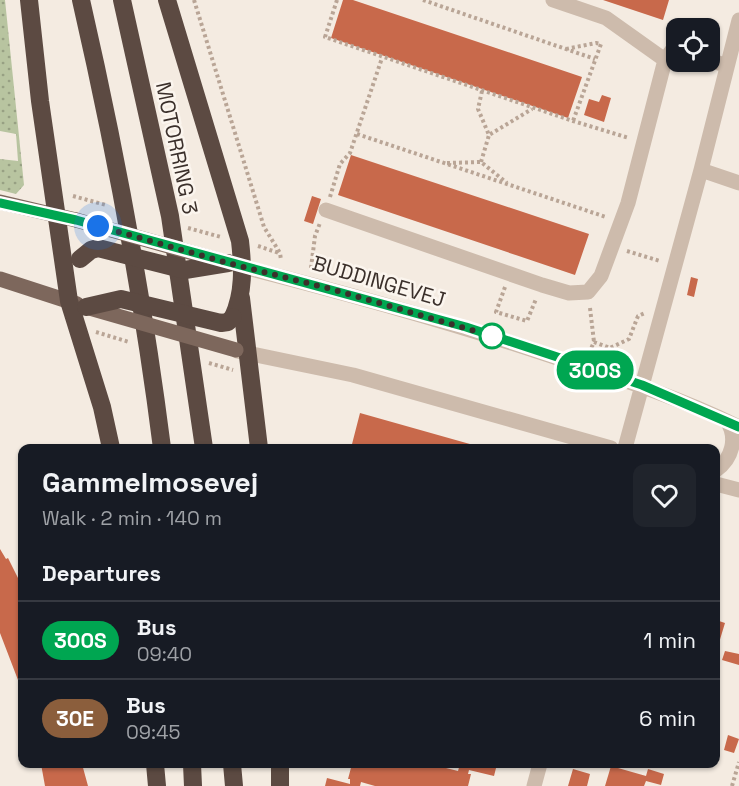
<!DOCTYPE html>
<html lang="en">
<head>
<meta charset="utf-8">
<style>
  body { margin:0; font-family:"Space Grotesk",sans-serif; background:#20242c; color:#f1f3f6; height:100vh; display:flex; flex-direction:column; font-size:22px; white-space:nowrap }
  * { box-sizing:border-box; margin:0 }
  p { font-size:20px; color:#9ea1a6 }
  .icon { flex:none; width:33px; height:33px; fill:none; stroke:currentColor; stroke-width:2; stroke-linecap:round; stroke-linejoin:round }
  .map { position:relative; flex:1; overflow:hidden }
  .sheet { position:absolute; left:18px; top:444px; width:702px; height:324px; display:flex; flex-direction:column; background:#171b24; border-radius:12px; box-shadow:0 2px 4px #0004 }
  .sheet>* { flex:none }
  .badge { padding:0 12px; border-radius:20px; font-size:21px; line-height:39px }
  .fabs { position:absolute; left:666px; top:18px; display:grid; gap:12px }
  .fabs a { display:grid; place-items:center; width:54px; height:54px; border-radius:12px; background:#171b24; box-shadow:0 2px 4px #0004; font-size:30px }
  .you { position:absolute; width:30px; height:30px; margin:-15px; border:4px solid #fff; border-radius:50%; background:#1a73e8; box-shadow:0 0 0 9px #1a73e833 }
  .map>.badge { position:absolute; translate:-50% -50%; box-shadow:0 0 0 3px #fff }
  h2 { padding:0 24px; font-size:22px; line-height:54px }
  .round { display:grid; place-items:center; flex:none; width:63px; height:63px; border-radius:12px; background:#20242c }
  .overview { display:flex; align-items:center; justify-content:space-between; height:102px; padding:0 24px }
  h1 { font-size:28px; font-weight:700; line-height:45px }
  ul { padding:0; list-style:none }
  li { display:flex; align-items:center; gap:18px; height:78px; padding:0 24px; border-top:2px solid #363941 }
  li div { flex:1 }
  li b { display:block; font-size:22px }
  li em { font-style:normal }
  li .badge { min-width:66px; font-weight:700; text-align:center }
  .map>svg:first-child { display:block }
  .grass { fill:url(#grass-dots) }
  .building { fill:#c8694b }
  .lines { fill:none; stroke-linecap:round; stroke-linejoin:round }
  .path { stroke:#b9a596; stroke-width:4; stroke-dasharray:3 3; stroke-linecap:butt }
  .minor { stroke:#cdbbac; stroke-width:15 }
  .major { stroke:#7d675c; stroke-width:15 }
  .highway { stroke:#5c4a42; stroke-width:18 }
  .major-bridge { stroke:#7d675c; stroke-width:15 }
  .highway-bridge { stroke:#5c4a42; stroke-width:18 }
  .line-casing { stroke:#fff; stroke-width:14 }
  .line { stroke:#00a651; stroke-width:9 }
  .walk { stroke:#3b302b; stroke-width:6; stroke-dasharray:0 10.8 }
  .stop-dot { fill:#fff; stroke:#00a651; stroke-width:3 }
  .labels { text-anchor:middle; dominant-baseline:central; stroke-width:5; stroke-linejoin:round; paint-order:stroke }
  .street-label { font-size:21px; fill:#3b302b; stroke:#fbf5ee }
</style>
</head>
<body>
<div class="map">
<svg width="739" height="786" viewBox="0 0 739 786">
  <defs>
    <pattern id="grass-dots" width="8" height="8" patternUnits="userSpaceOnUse" patternTransform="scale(1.5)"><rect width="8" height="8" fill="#b8c4a0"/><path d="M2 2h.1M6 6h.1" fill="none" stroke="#97a083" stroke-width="1.8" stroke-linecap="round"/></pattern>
  </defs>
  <rect width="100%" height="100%" fill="#f4ebe1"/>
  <path class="grass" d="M 0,0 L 5,0 L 24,185 L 16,194 L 0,190 L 0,159 L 18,161 L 16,134 L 0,131 Z"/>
  <path class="building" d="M 343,0 L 353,0 L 582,77 L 568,118 L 331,38 Z
    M 603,0 L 669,0 L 663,20 Z
    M 602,95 L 611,98 L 604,122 L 584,115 L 589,99 L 599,102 Z
    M 351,155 L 589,234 L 575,275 L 338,195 Z
    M 312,196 L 321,199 L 313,224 L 304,221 Z
    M 691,277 L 698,279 L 694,297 L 687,295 Z
    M 360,413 L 484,448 L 351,448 Z
    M 0,549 L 6,559 L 8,558 L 22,586 L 22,685 L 20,680 L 18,680 L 0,633 Z
    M 716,620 L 725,623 L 718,646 L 716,645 Z
    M 725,651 L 739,654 L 739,665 L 722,660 Z
    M 728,735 L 739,739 L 734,753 L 724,750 Z
    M 41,764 L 82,764 L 88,786 L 45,786 Z
    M 352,764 L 430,764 L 458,771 L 460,764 L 497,764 L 494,776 L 469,770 L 468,774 L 471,774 L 468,786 L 375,786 L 361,782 L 360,786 L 325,786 L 327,778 L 350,784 L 350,779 L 348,779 Z
    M 611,766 L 646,776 L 648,769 L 664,774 L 661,785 L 646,781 L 644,786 L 605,786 Z
    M 573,769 L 590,774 L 587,786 L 568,786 Z"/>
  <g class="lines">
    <path class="path" d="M 194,0 L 264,227 L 280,253 L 281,260
      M 337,0 L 325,37 L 573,121 L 629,138
      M 423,0 L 595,59
      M 566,49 L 596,43 L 601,44 L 573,121
      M 482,91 L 478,109 L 489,135 L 532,109
      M 357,134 L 606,217
      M 481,162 L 489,135
      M 447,163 L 481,162 L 507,183
      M 73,196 L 106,205
      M 330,197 L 340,164 L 350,153 L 382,58
      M 188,228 L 221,237
      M 258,246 L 279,253
      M 627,251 L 660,261
      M 311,268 L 315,236 L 320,223
      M 505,287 L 496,312 L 527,321 L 536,299
      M 590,308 L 594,342
      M 96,332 L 129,342
      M 589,353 L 594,342 L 610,348 L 629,339 L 638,316 L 645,313
      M 209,363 L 233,370
      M 732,786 L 739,762"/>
    <path class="minor" d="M 553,0 L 606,18 L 665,60
      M 710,60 L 727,66
      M 701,170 L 739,183
      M 326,210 L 542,285 L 569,293 L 588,292 L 601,276 L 628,203 L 665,60 L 673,49 L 676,50
      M 231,264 C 339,291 446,321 551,356 C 615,377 679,397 739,427
      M 237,351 L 353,375 L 611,448
      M 625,448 L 701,170 L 739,20
      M 716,470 C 732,459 738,438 727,421
      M 716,484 L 739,490
      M 534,786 L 540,764"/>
    <path class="major" d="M 0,202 L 76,220
      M 0,279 L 77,304"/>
    <path class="highway" d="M 29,0 L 40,101 L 69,301 L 102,407 L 111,448
      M 81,0 C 115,148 143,298 162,448
      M 122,0 L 170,216 L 204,448
      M 167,0 L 240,241 C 243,267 244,293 233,317
      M 241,298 L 259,448
      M 155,764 L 157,786
      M 192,764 L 193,786
      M 232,764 L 234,786
      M 280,786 L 280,764"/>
    <path class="major-bridge" d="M 76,220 L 225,262
      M 86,307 L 236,350"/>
    <path class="highway-bridge" d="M 80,259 L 91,250 L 98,248 L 185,270 L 228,263
      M 86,307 L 121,299 L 221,323 L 228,322 L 233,317"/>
  </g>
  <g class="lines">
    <defs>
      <path id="line" d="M 0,203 L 76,220 L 466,327 L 642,385 L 739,427"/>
    </defs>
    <use href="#line" class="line-casing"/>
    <use href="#line" class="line"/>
    <path class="walk" d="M 98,226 L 228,263 L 331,289 L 492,336"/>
  </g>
  <circle class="stop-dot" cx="492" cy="336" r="12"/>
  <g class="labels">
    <g class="street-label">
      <text transform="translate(177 148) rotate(78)">MOTORRING 3</text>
      <text transform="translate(379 281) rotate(16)">BUDDINGEVEJ</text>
    </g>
  </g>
</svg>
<div class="fabs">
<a><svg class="icon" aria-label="locate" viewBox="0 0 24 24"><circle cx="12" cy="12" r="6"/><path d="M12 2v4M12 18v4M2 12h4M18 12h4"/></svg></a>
</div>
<div class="you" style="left:98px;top:226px"></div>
<b class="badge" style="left:595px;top:370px;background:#00a651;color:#fff">300S</b>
<section class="sheet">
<div class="overview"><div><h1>Gammelmosevej</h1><p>Walk · 2 min · 140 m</p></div><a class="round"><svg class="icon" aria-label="heart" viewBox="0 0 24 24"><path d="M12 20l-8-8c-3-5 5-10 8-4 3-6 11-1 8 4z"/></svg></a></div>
<h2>Departures</h2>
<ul>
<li><span class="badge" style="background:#00a651;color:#fff">300S</span><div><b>Bus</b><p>09:40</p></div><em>1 min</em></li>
<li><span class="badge" style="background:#8b5e3c;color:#fff">30E</span><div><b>Bus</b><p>09:45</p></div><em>6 min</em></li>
</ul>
</section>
</div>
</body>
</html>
